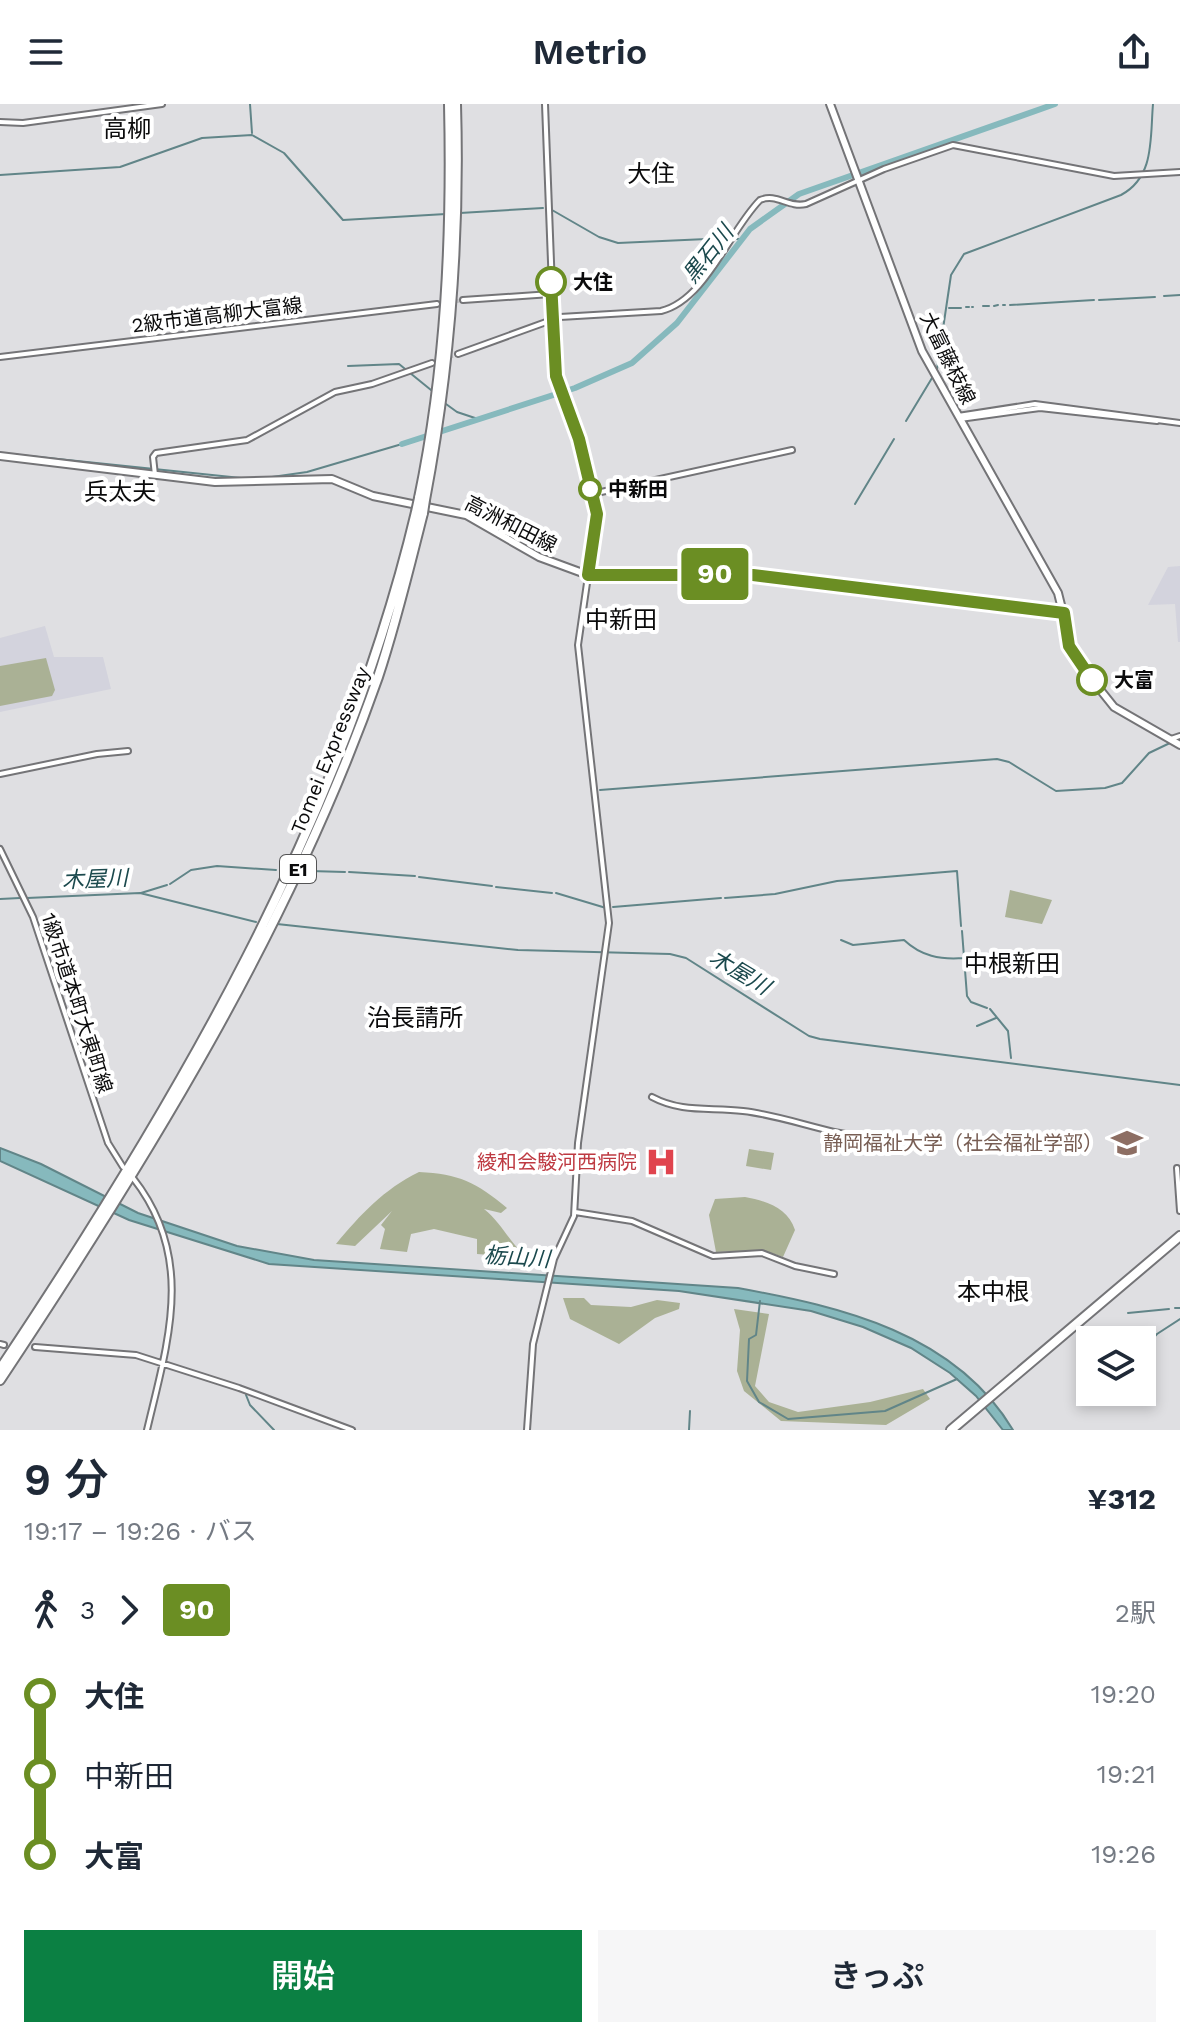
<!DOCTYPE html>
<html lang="ja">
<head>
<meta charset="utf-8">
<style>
  body { margin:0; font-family:"Work Sans","Noto Sans JP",sans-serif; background:#f6f6f7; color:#1f2937; height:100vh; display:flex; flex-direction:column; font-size:30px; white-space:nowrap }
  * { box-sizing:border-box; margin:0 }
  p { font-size:26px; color:#747a83 }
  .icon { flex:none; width:44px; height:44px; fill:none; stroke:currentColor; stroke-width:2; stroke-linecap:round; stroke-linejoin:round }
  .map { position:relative; height:1326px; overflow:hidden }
  .side { display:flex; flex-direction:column; background:#fff; flex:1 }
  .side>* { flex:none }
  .badge { padding:0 16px; border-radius:6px; font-size:28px; line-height:52px }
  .controls { position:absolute; left:1076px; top:1222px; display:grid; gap:16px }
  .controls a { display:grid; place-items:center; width:80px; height:80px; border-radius:0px; background:#fff; box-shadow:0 4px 12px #0003; font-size:40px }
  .map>.badge { position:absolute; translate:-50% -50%; box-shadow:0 0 0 4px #fff }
  .legs { display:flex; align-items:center; gap:12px; height:88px; padding:0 24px; font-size:26px }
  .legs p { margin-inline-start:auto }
  .overview { display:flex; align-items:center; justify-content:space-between; height:136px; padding:0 24px }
  h1 { font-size:44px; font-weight:600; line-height:60px }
  .action { display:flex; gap:16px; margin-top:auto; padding:16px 24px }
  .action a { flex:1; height:92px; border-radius:0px; background:#0b8043; color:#fff; font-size:32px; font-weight:600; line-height:92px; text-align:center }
  .action a+a { background:#f6f6f7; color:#1f2937 }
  ul { padding:0 24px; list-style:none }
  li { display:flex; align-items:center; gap:28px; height:80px; font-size:30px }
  li i { display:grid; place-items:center; width:12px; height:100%; margin:0 10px; background:currentColor }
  li i::after { content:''; width:20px; height:20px; margin:-10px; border:6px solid; border-radius:50%; background:#fff }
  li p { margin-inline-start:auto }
  li:first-child i { background:linear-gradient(#0000 50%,currentColor 0) }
  li:last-child i { background:linear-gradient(currentColor 50%,#0000 0) }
  header { display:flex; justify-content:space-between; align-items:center; height:104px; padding:0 24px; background:#fff; font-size:36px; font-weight:600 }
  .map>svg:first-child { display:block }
  .built { fill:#d3d3dd }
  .green { fill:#aab195 }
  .water { fill:#86b9bd; stroke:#618588; stroke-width:2 }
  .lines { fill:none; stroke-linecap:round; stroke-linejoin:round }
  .stream { stroke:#618588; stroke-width:2 }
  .river { stroke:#86b9bd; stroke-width:6 }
  .minor-tunnel { stroke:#bfbfc2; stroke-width:4; stroke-dasharray:4 2; stroke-linecap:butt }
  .minor-casing { stroke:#747477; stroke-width:8 }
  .major-casing { stroke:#747477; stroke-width:10 }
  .highway-casing { stroke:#747477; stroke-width:12 }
  .minor { stroke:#fff; stroke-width:4 }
  .major { stroke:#fff; stroke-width:6 }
  .highway { stroke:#fff; stroke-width:8 }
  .highway-bridge-casing { stroke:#747477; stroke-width:12; stroke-linecap:butt }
  .highway-bridge { stroke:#fff; stroke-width:8 }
  .line-1-casing { stroke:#fff; stroke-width:18 }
  .line-1 { stroke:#6b8e23; stroke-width:12 }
  .stop-1-dot { fill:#fff; stroke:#6b8e23; stroke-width:4 }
  .labels { text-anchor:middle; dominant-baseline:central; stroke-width:8; stroke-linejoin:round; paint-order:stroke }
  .shield { fill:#fff; stroke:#545455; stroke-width:2 }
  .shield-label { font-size:18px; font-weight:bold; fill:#0b0b0c }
  .stop-label { font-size:20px; font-weight:bold; fill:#0b0b0c; stroke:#fff; text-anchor:start }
  .street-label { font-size:20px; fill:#0b0b0c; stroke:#fff }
  .education-label { font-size:20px; fill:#785e54; stroke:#fff; text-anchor:end }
  .health-label { font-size:20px; fill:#be3a42; stroke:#fff; text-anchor:end }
  .water-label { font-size:22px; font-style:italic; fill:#1b494d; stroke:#fff }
  .quarter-label { font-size:24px; fill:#0b0b0c; stroke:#fff }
</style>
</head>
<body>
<header><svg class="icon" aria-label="menu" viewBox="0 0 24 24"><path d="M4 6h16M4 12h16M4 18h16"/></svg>Metrio<svg class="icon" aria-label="share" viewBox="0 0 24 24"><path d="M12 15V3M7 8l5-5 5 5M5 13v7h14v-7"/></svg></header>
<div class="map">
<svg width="1180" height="1326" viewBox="0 0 1180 1326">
  <rect width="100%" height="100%" fill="#dfdfe2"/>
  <path class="built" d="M 1180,462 L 1180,538 L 1178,538 L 1175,500 L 1148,501 L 1168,463 Z
    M 45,522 L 54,553 L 103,553 L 111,585 L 0,608 L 0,534 Z"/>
  <path class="green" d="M 46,554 L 55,586 L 52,592 L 0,602 L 0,562 Z
    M 1010,786 L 1052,796 L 1042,820 L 1005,813 Z
    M 749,1045 L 774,1049 L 771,1066 L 746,1062 Z
    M 419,1068 C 459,1070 476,1078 507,1104 L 501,1109 L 484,1105 C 502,1119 510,1140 528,1154 L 477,1150 L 477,1135 L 434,1125 L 411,1130 L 407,1148 L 380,1145 L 385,1125 L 381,1121 L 392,1107 L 355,1142 L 336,1140 C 360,1111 384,1085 419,1068 Z
    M 745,1093 C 767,1097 788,1104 795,1126 L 783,1153 L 763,1146 L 716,1148 L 709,1111 L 715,1095 Z
    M 563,1194 L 584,1194 L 591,1201 L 631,1203 L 657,1196 L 680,1199 L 679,1205 L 655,1214 L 619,1240 L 570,1215 Z
    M 734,1205 L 769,1210 L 755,1282 L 769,1298 L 798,1308 L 870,1298 L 923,1285 L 930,1295 L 886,1321 L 781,1317 L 744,1287 L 737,1267 L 740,1226 Z"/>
  <path class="water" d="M 0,1044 L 41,1060 L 138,1109 L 237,1142 L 314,1156 L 738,1184 C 842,1203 955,1229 1013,1326 L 1003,1326 L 976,1292 L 950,1269 L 911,1244 L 863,1223 L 811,1207 L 679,1187 L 269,1160 L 129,1116 L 0,1057 Z"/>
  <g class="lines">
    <path class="stream" d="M 250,0 L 252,29
      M 0,71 L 120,63 L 202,34 L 252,31 L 284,49 L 343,116 L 446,110
      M 552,106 L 599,133 L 618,139 L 729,134
      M 460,109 L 543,104
      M 735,135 L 740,135
      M 1164,192 L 1180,191
      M 1099,196 L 1155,193
      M 1003,201 L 1005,201
      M 1010,201 L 1094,196
      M 983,202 L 989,202
      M 994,202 L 998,201
      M 966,203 L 969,203
      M 972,203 L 973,203
      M 949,204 L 961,204
      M 348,262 L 399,260 L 431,286
      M 937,265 L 951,171 L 964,150 L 1121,91 C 1155,73 1150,34 1153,0
      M 446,300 L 457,308 L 478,315
      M 906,317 L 932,274
      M 0,349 L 241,374
      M 272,373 L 307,368 L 402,340
      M 855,400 L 894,335
      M 600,686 L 997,655 L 1009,658 L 1056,687 L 1105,684 L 1122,679 L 1149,649 L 1172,638
      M 310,767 L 345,768
      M 349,768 L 415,772
      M 419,773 L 492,782
      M 170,780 L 191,766 L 217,762 L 276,766
      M 496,783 L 552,789
      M 141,789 L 167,781
      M 556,789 L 606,804
      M 27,794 L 140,789 L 256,818
      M 725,794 L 775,790 L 837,777 L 957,767 L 961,822
      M 0,795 L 20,794
      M 613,803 L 721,794
      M 277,820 L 518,846 L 670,850 L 686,854 L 809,932 L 820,935 L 1180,981
      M 962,827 L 967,892 L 971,898 L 987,904
      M 841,836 L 853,841 L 904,836 C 921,852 940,856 964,854
      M 990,905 L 1008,927 L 1011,954
      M 977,922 L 996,914
      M 760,1197 L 756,1231 L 749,1235 L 747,1277 L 759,1298 L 788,1315 L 885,1307 L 957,1275
      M 1175,1204 L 1180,1204
      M 1128,1209 L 1169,1205
      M 1142,1246 L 1157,1230 L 1180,1215
      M 246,1291 L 250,1301 L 274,1326
      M 689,1326 L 690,1307"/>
    <path class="river" d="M 402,340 L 575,284 L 632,259 L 677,219 L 750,125 L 799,90 L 1055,0"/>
    <path class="minor-tunnel" d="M 437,200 L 463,196
      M 432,259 L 458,250"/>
    <defs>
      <path id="minor" d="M 0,18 L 23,19 L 162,0
        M 463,196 L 551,190
        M 458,250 L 560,213 L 661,207 C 706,196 729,127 760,96 C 777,89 788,104 806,100 L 884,65 L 953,41 L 1114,72 L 1180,68
        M 0,253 L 437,200
        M 958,312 L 1035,300 L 1180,319
        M 960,315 L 1040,304 L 1157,317
        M 155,371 L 153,353 L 156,349 L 247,336 L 335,288 L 372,280 L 432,259
        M 592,390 L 792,346
        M 1171,635 L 1180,632
        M 0,670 L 97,650 L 128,647
        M 0,745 L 33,813 L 108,1039 L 123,1063
        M 652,993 C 682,1009 710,1003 743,1007 C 788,1012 831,1032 876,1034
        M 1177,1064 L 1180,1107
        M 133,1074 C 196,1154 168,1237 147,1326
        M 575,1108 L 632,1117 L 713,1152 L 762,1149 L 795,1162 L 834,1170
        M 0,1240 L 4,1241
        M 35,1243 L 136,1251 L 239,1284 L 352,1326
        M 527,1326 L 533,1240 L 554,1155 L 574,1112 L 578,1039 L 609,819 L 578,541 L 597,410 L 579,335 L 555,263 L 545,0"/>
      <path id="major" d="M 830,0 L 922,247 L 1058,489 L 1074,553 L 1114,603 L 1180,641
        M 0,352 L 215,378 L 332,375 L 373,392 L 466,411 L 539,453 L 588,471 L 753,471 L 1064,509"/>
      <path id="highway" d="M 419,394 C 446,264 452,133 449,0
        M 425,396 C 450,264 460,134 456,0
        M 0,1265 C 176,1001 342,719 416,408
        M 0,1276 C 146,1056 290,824 378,573 C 396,519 409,464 423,409
        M 951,1326 L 1180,1132"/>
    </defs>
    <use href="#minor" class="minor-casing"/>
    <use href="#major" class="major-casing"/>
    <use href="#highway" class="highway-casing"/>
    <use href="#minor" class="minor"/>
    <use href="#major" class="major"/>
    <use href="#highway" class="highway"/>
    <defs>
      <path id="highway-bridge" d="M 416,408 L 419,394
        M 423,409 L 425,396"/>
    </defs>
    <use href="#highway-bridge" class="highway-bridge-casing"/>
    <use href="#highway-bridge" class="highway-bridge"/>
  </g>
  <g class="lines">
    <defs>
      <path id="line-1" d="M 551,178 L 556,272 L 579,335 L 597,410 L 588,471 L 753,471 L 1064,509 L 1069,542 L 1092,576"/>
    </defs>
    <use href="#line-1" class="line-1-casing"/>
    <use href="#line-1" class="line-1"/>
  </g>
  <defs>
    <symbol id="university-bare" viewBox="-9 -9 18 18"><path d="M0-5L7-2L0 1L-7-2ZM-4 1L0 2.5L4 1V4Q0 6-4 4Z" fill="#8d6e63" stroke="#fff" stroke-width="2.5" paint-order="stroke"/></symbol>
    <symbol id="hospital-bare" viewBox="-9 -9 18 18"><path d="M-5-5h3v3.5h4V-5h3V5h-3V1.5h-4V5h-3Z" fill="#e0444e" stroke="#fff" stroke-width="2.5" paint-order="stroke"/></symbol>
  </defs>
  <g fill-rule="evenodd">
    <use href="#university-bare" x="1105" y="1017" width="44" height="44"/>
    <use href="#hospital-bare" x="639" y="1036" width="44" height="44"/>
  </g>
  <g class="stop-1-dot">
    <circle cx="551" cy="178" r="14"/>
    <circle cx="590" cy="385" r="10"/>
    <circle cx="1092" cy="576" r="14"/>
  </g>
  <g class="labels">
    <rect class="shield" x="280" y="751" width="36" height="28" rx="6"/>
    <g class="shield-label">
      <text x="298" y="765">E1</text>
    </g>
    <g class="stop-label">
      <text x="573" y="178">大住</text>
      <text x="608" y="385">中新田</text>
      <text x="1114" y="576">大富</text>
    </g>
    <g class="street-label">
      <text transform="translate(217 211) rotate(-7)">2級市道高柳大富線</text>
      <text transform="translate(948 254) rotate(64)">大富藤枝線</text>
      <text transform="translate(511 420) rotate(27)">高洲和田線</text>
      <text transform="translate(330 646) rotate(-68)">Tomei Expressway</text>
      <text transform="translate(77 899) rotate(72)">1級市道本町大東町線</text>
    </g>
    <g class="education-label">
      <text x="1103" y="1039">静岡福祉大学（社会福祉学部）</text>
    </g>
    <g class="health-label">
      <text x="637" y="1058">綾和会駿河西病院</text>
    </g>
    <g class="water-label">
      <text transform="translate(708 150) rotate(-52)">黒石川</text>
      <text transform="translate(95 775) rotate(-2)">木屋川</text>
      <text transform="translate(740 868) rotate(31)">木屋川</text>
      <text transform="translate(517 1153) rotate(4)">栃山川</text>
    </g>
    <g class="quarter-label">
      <text x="127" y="25">高柳</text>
      <text x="651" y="70">大住</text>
      <text x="120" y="388">兵太夫</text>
      <text x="621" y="516">中新田</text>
      <text x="1012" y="860">中根新田</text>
      <text x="415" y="914">治長請所</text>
      <text x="993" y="1188">本中根</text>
    </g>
  </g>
</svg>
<div class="controls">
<a><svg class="icon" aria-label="layers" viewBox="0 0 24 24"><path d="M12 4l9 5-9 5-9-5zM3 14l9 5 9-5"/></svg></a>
</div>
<b class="badge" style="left:715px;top:470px;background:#6b8e23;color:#fff">90</b>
</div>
<section class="side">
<div class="overview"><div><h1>9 分</h1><p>19:17 – 19:26 · バス</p></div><b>¥312</b></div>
<div class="legs"><svg class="icon" aria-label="walk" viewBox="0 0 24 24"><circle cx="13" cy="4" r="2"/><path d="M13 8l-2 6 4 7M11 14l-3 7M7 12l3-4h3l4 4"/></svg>3<svg class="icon" aria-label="forward" viewBox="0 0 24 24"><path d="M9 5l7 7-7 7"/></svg><b class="badge" style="background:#6b8e23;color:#fff">90</b><p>2駅</p></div>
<ul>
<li><i style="color:#6b8e23"></i><b>大住</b><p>19:20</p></li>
<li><i style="color:#6b8e23"></i><span>中新田</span><p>19:21</p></li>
<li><i style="color:#6b8e23"></i><b>大富</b><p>19:26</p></li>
</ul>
<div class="action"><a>開始</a><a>きっぷ</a></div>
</section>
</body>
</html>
